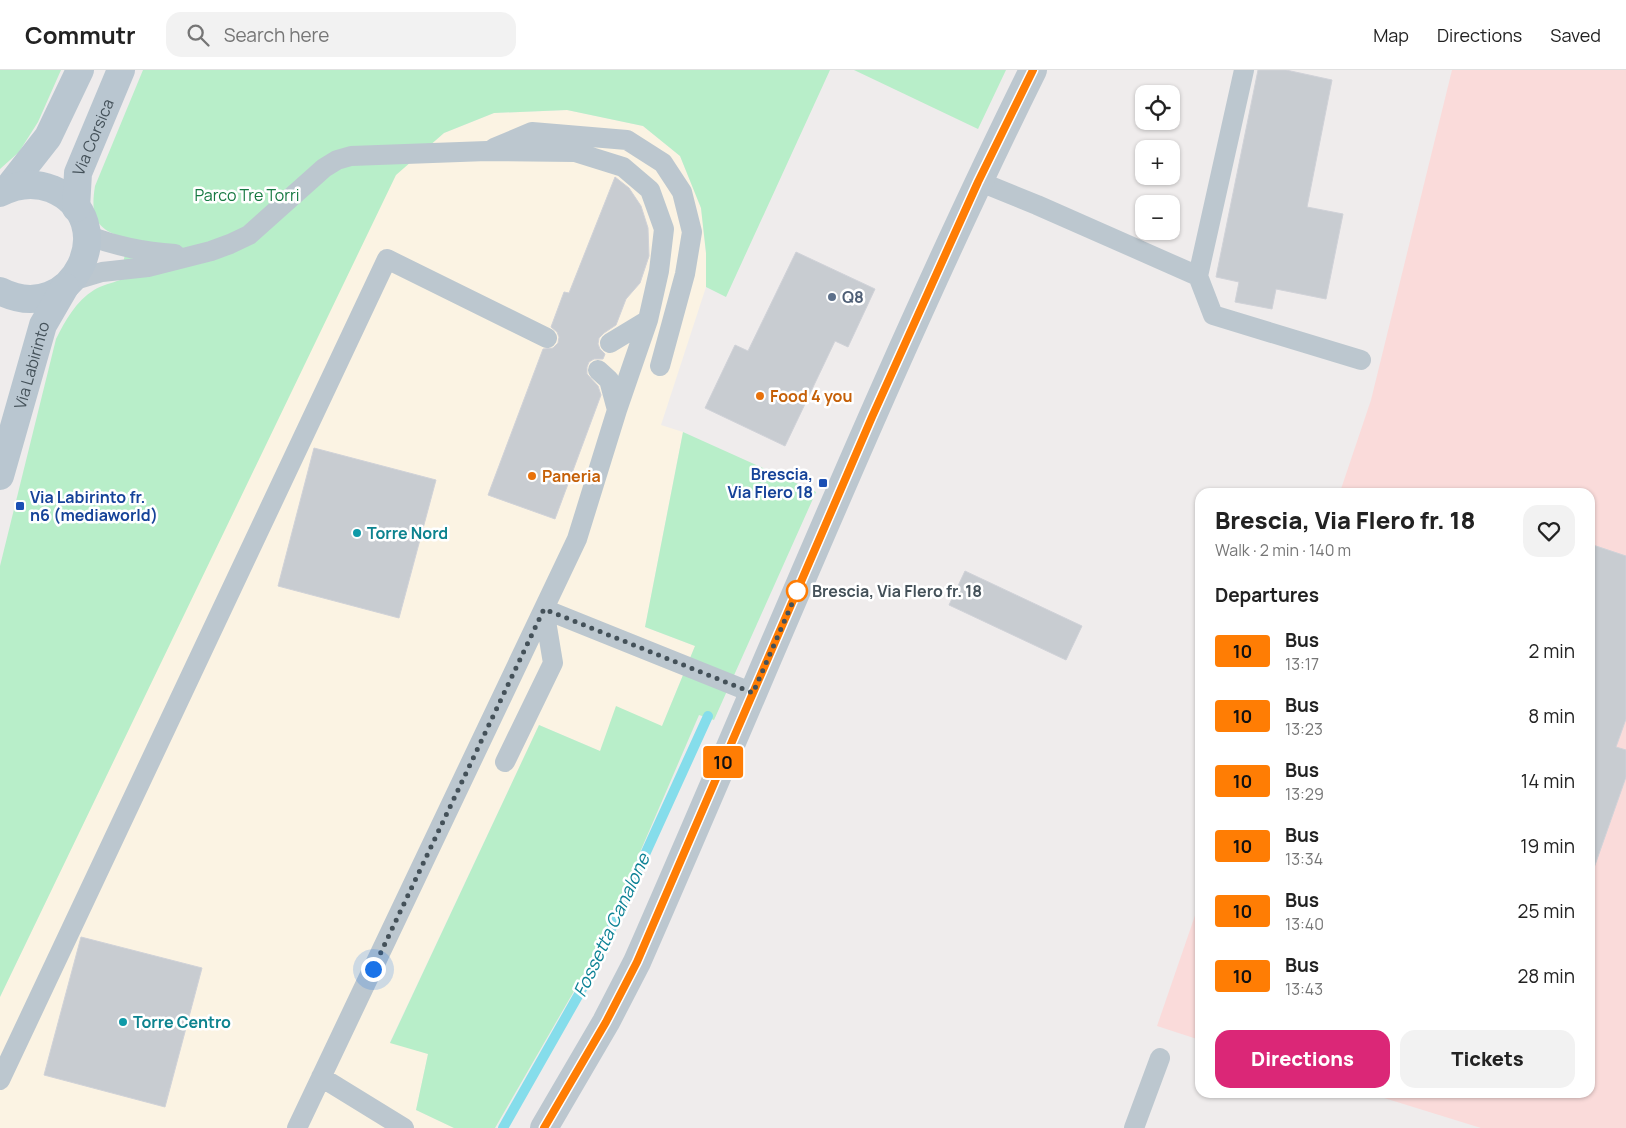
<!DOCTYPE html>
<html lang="en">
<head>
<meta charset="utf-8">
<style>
  body { margin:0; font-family:Manrope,sans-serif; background:#f2f2f2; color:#222; height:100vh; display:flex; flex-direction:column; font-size:19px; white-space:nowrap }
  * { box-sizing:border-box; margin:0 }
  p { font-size:16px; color:#767676 }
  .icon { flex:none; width:28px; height:28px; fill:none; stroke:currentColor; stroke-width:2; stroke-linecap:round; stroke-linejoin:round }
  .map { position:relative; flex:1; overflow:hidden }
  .sheet { position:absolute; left:1195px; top:418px; width:400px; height:610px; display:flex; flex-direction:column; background:#fff; border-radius:15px; box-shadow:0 1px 4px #0004 }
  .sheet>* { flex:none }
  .badge { padding:0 10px; border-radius:4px; font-size:18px; line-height:32px }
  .controls { position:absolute; left:1135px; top:15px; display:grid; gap:10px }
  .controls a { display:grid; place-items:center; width:45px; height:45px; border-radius:10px; background:#fff; box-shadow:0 1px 4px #0004; font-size:25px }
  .you { position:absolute; width:25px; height:25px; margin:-12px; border:4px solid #fff; border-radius:50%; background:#1a73e8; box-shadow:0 0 0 8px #1a73e833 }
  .map>.badge { position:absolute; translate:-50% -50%; box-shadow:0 0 0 2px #fff }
  h2 { padding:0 20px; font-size:19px; line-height:45px }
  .round { display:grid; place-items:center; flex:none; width:52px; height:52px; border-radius:15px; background:#f2f2f2 }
  .summary { display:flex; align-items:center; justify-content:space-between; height:85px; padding:0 20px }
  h1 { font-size:24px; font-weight:800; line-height:38px }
  .action { display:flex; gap:10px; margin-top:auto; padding:10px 20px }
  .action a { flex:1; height:58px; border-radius:15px; background:#db2777; color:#fff; font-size:20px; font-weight:800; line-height:58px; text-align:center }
  .action a+a { background:#f2f2f2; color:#222 }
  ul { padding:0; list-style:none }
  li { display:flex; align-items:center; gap:15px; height:65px; padding:0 20px }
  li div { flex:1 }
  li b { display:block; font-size:19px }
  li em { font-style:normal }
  li .badge { min-width:55px; font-weight:700; text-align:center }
  header { display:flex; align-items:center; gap:30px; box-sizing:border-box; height:70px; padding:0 25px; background:#fff; border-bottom:1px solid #e0e0e0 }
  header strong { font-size:24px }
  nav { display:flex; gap:28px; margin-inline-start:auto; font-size:18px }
  .search { width:350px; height:45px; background:#f2f2f2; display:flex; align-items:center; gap:12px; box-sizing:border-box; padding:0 18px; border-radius:15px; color:#767676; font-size:19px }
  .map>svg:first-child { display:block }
  .commercial { fill:#fbf3e3 }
  .medical { fill:#fadbda }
  .green { fill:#b8eec9 }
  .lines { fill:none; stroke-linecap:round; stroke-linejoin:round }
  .stream { stroke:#85ddeb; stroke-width:10 }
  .building { fill:#c8ccd1; stroke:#d0d2d8 }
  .service { stroke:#bcc7cf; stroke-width:20 }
  .tertiary { stroke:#bcc7cf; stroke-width:28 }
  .secondary { stroke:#b9c6d0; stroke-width:28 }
  .line-casing { stroke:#fff; stroke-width:11 }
  .line { stroke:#ff7d04; stroke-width:8 }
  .walk { stroke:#445159; stroke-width:5; stroke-dasharray:0 9 }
  .service-dot { fill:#5c6f8a; stroke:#fff; stroke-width:2 }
  .food-dot { fill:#e8710a; stroke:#fff; stroke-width:2 }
  .transit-dot { fill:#1a4fb4; stroke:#fff; stroke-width:2 }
  .culture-dot { fill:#0f9aa8; stroke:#fff; stroke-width:2 }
  .stop-dot { fill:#fff; stroke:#ff7d04; stroke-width:2.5 }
  .labels { text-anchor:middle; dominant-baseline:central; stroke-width:5; stroke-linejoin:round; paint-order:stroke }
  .street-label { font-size:16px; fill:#445159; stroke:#fff }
  .park-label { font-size:16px; fill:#167941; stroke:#fff }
  .service-label { font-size:16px; font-weight:bold; fill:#4e5e75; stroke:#fff; text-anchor:start }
  .food-label { font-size:16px; font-weight:bold; fill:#c56008; stroke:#fff; text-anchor:start }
  .transit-label { font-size:16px; font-weight:bold; fill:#164399; stroke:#fff; text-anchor:end }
  .culture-label { font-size:16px; font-weight:bold; fill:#0d838f; stroke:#fff; text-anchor:start }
  .stop-label { font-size:16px; font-weight:bold; fill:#445159; stroke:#fff; text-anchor:start }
  .water-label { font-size:18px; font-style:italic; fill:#0c8295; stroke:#fff }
</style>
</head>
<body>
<header>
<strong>Commutr</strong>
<div class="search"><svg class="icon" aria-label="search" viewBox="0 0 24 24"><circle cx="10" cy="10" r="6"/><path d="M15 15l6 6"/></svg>Search here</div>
<nav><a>Map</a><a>Directions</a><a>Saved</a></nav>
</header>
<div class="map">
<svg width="1626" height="1058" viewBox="0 0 1626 1058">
  <rect width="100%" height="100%" fill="#efecec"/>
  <path class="commercial" d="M 567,40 L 643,56 L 680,86 L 701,138 L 706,183 L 706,217 L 661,355 L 683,362 L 645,557 L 695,576 L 662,656 L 600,681 L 539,655 L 390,972 L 428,984 L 416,1040 L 454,1058 L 0,1058 L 0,927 L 395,105 L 444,63 L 494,43 Z"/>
  <path class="medical" d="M 1452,0 L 1626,0 L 1626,1058 L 1481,1058 L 1368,1023 L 1590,1022 L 1590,422 L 1340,422 L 1371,330 Z
    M 1200,831 L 1200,970 L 1157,956 Z"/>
  <path class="green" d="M 0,0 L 61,0 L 38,52 L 19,82 L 0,99 Z
    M 143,0 L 830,0 L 726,227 L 706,217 L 706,183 L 701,138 L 680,86 L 643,56 L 567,40 L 494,43 L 444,63 L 396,105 L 0,927 L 0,496 L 56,269 C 65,251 76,231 94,220 C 102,215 112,213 120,210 L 128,168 C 96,161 90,147 95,116 Z
    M 854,0 L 1006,0 L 978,59 Z
    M 683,362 L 816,422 L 714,650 L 699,645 L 607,859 L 585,902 L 495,1058 L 454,1058 L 416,1040 L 428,984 L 390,973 L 539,655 L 600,681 L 616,636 L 662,656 L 695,576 L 645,557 Z"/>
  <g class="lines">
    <path class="stream" d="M 503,1058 L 591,903 L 708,646"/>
  </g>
  <path class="building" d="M 1258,0 L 1286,0 L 1332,10 L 1307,137 L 1343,144 L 1326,229 L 1276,219 L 1272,239 L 1235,232 L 1239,212 L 1216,207 Z
    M 615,107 L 629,118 L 641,136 L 648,158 L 649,186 L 640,213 L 626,229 L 616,255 L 604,263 L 599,268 L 598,274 L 600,279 L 605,284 L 603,289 L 594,289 L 589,292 L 587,297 L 587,304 L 598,316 L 601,325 L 555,449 L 488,425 L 543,279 L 553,278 L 558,273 L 559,267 L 557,262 L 551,257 L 564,222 L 569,223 Z
    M 796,182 L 875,219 L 848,277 L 835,271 L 785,376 L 705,338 L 735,275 L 748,281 Z
    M 314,378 L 436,410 L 399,548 L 278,516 Z
    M 1590,474 L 1626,486 L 1626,649 L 1616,677 L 1626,680 L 1626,707 L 1594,798 L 1590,797 Z
    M 965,501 L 1082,556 L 1066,590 L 949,535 Z
    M 81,867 L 202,898 L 165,1037 L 44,1005 Z"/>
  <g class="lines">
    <path class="service" d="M 494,78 L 532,62 L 627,70 L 663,93 L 682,122 L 692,162 L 685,204 L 660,296
      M 978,111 L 1037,135 L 1198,206 L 1213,245 L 1361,290
      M 87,165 C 115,176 145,182 175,184
      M 1198,206 L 1244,0
      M 72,211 L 102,202 L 148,197 L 211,181 L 230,174 L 249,165 L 324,98 L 337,90 L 351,86 L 487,81 L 575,82 L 623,97 L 650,120 L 664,159 L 659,201 L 648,250 L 617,340
      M 610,273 L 648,250
      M 544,539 L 753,623
      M 505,692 L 553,593 L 544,539
      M 321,1007 L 404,1058
      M 0,1010 L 387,189 L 547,268
      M 297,1058 L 577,469 L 617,340 L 609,310 L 598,300
      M 1134,1058 L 1160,988"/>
    <path class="tertiary" d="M 544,1058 L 606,952 L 637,892 C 768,594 889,291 1033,0"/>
    <g class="secondary">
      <path d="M 8,118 L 48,67 L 80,0"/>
      <path d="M 0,123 C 17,114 34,112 52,119 C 124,149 74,259 0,221"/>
      <path id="s1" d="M 76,138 L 78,103 L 121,0"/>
      <path id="s2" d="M 0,406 L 43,255 L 65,217"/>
    </g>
  </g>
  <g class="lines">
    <defs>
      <path id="line" d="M 544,1058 L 606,952 L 637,892 L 872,347 L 978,112 L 1033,0"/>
    </defs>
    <use href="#line" class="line-casing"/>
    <use href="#line" class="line"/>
    <path class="walk" d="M 373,899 L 544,539 L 753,623 L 798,520 L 797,521"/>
  </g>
  <circle class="service-dot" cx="832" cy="227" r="5"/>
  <g class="food-dot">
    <circle cx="760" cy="326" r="5"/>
    <circle cx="532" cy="406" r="5"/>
  </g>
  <g class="transit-dot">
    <rect x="818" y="408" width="10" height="10" rx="2.5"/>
    <rect x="15" y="431" width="10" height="10" rx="2.5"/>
  </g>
  <g class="culture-dot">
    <circle cx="357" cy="463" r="5"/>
    <circle cx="123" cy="952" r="5"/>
  </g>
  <circle class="stop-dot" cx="797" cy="521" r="10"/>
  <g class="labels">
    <g class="street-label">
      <text stroke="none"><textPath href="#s1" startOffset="74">Via Corsica</textPath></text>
      <text stroke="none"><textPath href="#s2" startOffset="115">Via Labirinto</textPath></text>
    </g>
    <g class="park-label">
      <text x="247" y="125">Parco Tre Torri</text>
    </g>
    <g class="service-label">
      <text x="842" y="227">Q8</text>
    </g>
    <g class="food-label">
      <text x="770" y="326">Food 4 you</text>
      <text x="542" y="406">Paneria</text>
    </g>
    <g class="transit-label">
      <text x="813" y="404">Brescia,<tspan x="813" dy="18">Via Flero 18</tspan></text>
      <text x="30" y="427" text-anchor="start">Via Labirinto fr.<tspan x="30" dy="18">n6 (mediaworld)</tspan></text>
    </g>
    <g class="culture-label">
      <text x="367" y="463">Torre Nord</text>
      <text x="133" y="952">Torre Centro</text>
    </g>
    <g class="stop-label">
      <text x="812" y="521">Brescia, Via Flero fr. 18</text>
    </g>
    <g class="water-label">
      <text transform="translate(611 855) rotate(-65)">Fossetta Canalone</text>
    </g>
  </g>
</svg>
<div class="controls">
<a><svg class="icon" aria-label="locate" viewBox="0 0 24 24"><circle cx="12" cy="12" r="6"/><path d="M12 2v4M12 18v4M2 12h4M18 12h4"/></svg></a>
<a>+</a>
<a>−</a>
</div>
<div class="you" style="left:373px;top:899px"></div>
<b class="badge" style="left:723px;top:692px;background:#ff7d04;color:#111">10</b>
<section class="sheet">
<div class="summary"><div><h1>Brescia, Via Flero fr. 18</h1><p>Walk · 2 min · 140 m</p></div><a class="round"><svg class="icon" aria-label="heart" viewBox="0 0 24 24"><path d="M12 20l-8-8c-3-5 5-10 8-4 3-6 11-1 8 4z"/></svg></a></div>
<h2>Departures</h2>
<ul>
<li><span class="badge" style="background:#ff7d04;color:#111">10</span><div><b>Bus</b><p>13:17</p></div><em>2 min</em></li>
<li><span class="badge" style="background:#ff7d04;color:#111">10</span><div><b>Bus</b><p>13:23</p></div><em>8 min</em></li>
<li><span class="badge" style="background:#ff7d04;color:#111">10</span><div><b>Bus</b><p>13:29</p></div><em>14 min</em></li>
<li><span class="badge" style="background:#ff7d04;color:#111">10</span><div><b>Bus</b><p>13:34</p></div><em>19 min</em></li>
<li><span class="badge" style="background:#ff7d04;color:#111">10</span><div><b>Bus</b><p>13:40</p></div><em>25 min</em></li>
<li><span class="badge" style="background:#ff7d04;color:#111">10</span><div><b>Bus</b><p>13:43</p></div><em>28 min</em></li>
</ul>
<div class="action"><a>Directions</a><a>Tickets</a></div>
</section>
</div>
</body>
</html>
